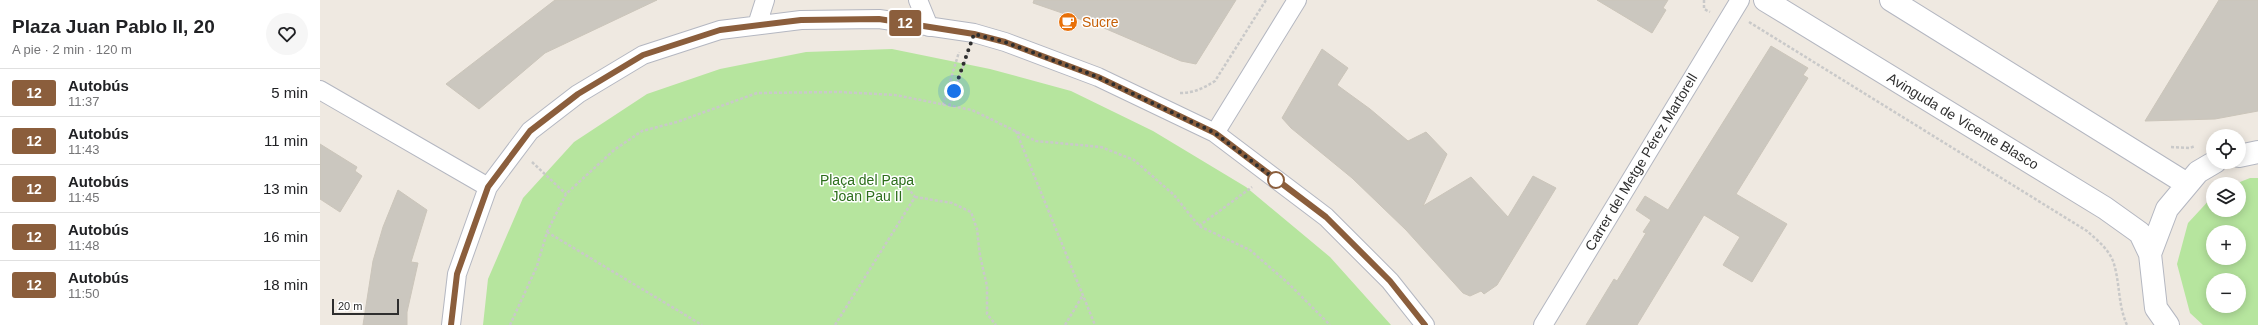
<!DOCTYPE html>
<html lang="es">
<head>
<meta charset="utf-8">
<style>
  body { margin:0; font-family:Helvetica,sans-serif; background:#f6f6f6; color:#202124; height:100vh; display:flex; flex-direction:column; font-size:15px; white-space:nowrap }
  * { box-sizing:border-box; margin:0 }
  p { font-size:13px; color:#757577 }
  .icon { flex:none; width:22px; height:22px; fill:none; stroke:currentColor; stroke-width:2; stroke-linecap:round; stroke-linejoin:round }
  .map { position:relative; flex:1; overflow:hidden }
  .side { display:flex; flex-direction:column; background:#fff; width:320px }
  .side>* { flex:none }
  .badge { padding:0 8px; border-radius:3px; font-size:14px; line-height:26px }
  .fabs { position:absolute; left:1886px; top:129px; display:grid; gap:8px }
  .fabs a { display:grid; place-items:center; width:40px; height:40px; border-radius:50%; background:#fff; box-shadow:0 2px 10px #0003; font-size:20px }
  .scale { position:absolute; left:12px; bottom:10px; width:67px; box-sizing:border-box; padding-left:4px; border:2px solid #2e2e2e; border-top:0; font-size:11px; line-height:14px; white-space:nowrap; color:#2e2e2e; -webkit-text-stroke:3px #fff; paint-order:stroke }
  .you { position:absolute; width:20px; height:20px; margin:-10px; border:3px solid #fff; border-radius:50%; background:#1a73e8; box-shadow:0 0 0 6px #1a73e833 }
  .map>.badge { position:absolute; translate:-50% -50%; box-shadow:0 0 0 2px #fff }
  .round { display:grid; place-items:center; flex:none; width:42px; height:42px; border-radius:21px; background:#f6f6f6 }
  .head { display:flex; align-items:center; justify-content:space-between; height:68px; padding:0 12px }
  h1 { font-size:19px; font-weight:800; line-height:30px }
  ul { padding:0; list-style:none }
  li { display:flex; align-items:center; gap:12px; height:48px; padding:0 12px; border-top:1px solid #e0e0e0 }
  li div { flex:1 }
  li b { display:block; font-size:15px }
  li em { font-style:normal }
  li .badge { min-width:44px; font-weight:700; text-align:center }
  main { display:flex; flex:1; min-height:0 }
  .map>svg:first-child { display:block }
  .green { fill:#b6e59e; fill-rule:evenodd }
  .building { fill:#cbc7bf; stroke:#cbc5ba }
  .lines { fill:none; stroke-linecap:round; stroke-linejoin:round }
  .minor-casing { stroke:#b4b7c1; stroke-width:20 }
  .tertiary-casing { stroke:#b4b7c1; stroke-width:24 }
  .path { stroke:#c9c9c9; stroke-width:2.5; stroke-dasharray:3 2; stroke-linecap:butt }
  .minor { stroke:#fff; stroke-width:18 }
  .tertiary { stroke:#fff; stroke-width:22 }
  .line-casing { stroke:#fff; stroke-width:9 }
  .line { stroke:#8b5e3c; stroke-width:6 }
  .walk { stroke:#2e2e2e; stroke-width:4; stroke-dasharray:0 7.2 }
  .stop-dot { fill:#fff; stroke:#8b5e3c; stroke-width:2 }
  .labels { text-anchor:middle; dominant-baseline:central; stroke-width:3; stroke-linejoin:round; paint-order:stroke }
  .food-label { font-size:14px; fill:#c56008; stroke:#fff; text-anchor:start }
  .street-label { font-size:14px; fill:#2e2e2e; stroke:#fff }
  .park-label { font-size:14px; fill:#2c6e1b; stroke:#fff }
</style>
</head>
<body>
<main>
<section class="side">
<div class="head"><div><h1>Plaza Juan Pablo II, 20</h1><p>A pie · 2 min · 120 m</p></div><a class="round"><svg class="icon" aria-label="heart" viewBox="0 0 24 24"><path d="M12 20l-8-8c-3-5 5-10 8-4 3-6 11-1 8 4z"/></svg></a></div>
<ul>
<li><span class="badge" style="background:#8b5e3c;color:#fff">12</span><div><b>Autobús</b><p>11:37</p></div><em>5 min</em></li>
<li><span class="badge" style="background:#8b5e3c;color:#fff">12</span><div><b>Autobús</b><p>11:43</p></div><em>11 min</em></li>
<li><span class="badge" style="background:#8b5e3c;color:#fff">12</span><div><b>Autobús</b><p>11:45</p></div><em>13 min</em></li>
<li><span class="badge" style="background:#8b5e3c;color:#fff">12</span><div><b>Autobús</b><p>11:48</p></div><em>16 min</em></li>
<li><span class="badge" style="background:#8b5e3c;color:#fff">12</span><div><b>Autobús</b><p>11:50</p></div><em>18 min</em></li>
</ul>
</section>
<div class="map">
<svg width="1938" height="325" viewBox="0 0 1938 325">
  <rect width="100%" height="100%" fill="#efe9e1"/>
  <path class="green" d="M 572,49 L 670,69 L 751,91 L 833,131 L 926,187 L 1010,257 L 1071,325 L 163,325 L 168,279 L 203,198 L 254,142 L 327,94 L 400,69 L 486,52 Z
    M 1930,178 L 1938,178 L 1938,325 L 1883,325 L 1870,313 L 1857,264 L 1868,223 L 1893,196 L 1893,210 L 1919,210 L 1919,184 L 1915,184 ZM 1893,232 L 1919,232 L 1919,258 L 1893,258 ZM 1893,280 L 1919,280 L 1919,306 L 1893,306 Z"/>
  <path class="building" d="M 235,0 L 337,0 L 225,53 L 159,109 L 126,84 Z
    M 714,0 L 916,0 L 876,64 L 861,61 L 777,25 L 713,3 Z
    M 1277,0 L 1348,0 L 1343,8 L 1346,10 L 1332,33 Z
    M 1899,0 L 1938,0 L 1938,111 L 1895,119 L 1825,121 Z
    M 1451,46 L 1488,68 L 1483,75 L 1488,78 L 1416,194 L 1467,224 L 1432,282 L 1403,265 L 1420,237 L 1384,215 L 1317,325 L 1266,325 L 1294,279 L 1297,281 L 1326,233 L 1323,232 L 1331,220 L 1316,210 L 1325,196 L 1348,210 Z
    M 1002,49 L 1028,68 L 1017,85 L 1050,109 L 1088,141 L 1106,132 L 1127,154 L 1103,206 L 1151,177 L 1188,217 L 1213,176 L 1236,188 L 1177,285 L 1164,294 L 1161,291 L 1150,296 L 1143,293 L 1086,230 L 1032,178 L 971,128 L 962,118 Z
    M 0,144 L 37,167 L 35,171 L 42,176 L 20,212 L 0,199 Z
    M 78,190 L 107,210 L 91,262 L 98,263 L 87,312 L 87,325 L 43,325 L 53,261 L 63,227 Z"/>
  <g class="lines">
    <defs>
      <path id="minor" d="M 598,0 L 609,27
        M 437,25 L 445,0
        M 0,90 L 168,187
        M 895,133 L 977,0
        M 131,325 L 137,274 L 168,187 L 210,131 L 258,94 L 323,55 L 400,30 L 481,20 L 559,19 L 654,33 L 685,42 L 778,77 L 895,133 L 1006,217 L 1070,281 L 1105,325
        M 1223,325 L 1420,0"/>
      <path id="tertiary" d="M 1445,0 L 1785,208 L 1820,233 L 1830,254
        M 1571,0 L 1867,184
        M 1919,156 L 1938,152
        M 1848,325 L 1836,308 L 1830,254 L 1847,209 L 1878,172 L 1895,162"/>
    </defs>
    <use href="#minor" class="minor-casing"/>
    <use href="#tertiary" class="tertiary-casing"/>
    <path class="path" d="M 1384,0 L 1384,9 L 1390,12
      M 1429,22 L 1767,231 C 1777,240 1790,250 1794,264 C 1800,284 1798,305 1807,325
      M 860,93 C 874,93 884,88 895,81 L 946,0
      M 623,105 L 639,52
      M 629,106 L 648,53
      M 696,131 L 775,325
      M 1851,147 L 1870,148 L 1875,146
      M 212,162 L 246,194
      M 595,197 L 632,203 L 651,212 L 657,229 L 660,256 L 667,286 L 667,314 L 676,325
      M 879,226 L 932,187
      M 227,232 L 382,325
      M 190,325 L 217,266 L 227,232 L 246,194 L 294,150 L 322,131 L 357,122 L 437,93 L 520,92 L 575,95 L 652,110 L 716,141 L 781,147 L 814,160 L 854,195 L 879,226 L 930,250 L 968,283 L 1010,325
      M 515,325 L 595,197 L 583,182
      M 745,325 L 763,295"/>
    <use href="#minor" class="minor"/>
    <use href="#tertiary" class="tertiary"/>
  </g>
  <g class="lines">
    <defs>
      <path id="line" d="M 131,325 L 137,274 L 168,187 L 210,131 L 258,94 L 323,55 L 400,30 L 481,20 L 559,19 L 654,34 L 685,42 L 778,77 L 895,133 L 1006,217 L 1070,281 L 1105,325"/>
    </defs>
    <use href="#line" class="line-casing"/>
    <use href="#line" class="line"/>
    <path class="walk" d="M 634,91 L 654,34 L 685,42 L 778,77 L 895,133 L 960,183 L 956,180"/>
  </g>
  <defs>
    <symbol id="cafe-disc" viewBox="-11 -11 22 22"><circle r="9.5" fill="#e8710a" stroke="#fff"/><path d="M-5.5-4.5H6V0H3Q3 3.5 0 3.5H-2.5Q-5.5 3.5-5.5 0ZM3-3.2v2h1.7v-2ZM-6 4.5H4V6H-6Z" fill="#fff"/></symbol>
  </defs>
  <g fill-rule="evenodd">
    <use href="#cafe-disc" x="737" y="11" width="22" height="22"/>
  </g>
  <circle class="stop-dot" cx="956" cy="180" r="8"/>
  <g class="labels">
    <g class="food-label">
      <text x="762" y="22">Sucre</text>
    </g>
    <g class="street-label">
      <text transform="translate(1643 121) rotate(31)">Avinguda de Vicente Blasco</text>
      <text transform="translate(1321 162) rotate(-59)">Carrer del Metge Pérez Martorell</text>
    </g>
    <g class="park-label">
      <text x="547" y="180">Plaça del Papa<tspan x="547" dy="16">Joan Pau II</tspan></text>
    </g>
  </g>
</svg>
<div class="fabs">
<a><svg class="icon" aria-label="locate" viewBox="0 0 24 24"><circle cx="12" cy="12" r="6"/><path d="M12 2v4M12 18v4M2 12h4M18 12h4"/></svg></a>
<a><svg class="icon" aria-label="layers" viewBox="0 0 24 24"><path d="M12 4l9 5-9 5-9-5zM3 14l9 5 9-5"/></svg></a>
<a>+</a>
<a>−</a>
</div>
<div class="scale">20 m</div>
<div class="you" style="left:634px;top:91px"></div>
<b class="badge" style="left:585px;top:23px;background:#8b5e3c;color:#fff">12</b>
</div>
</main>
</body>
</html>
